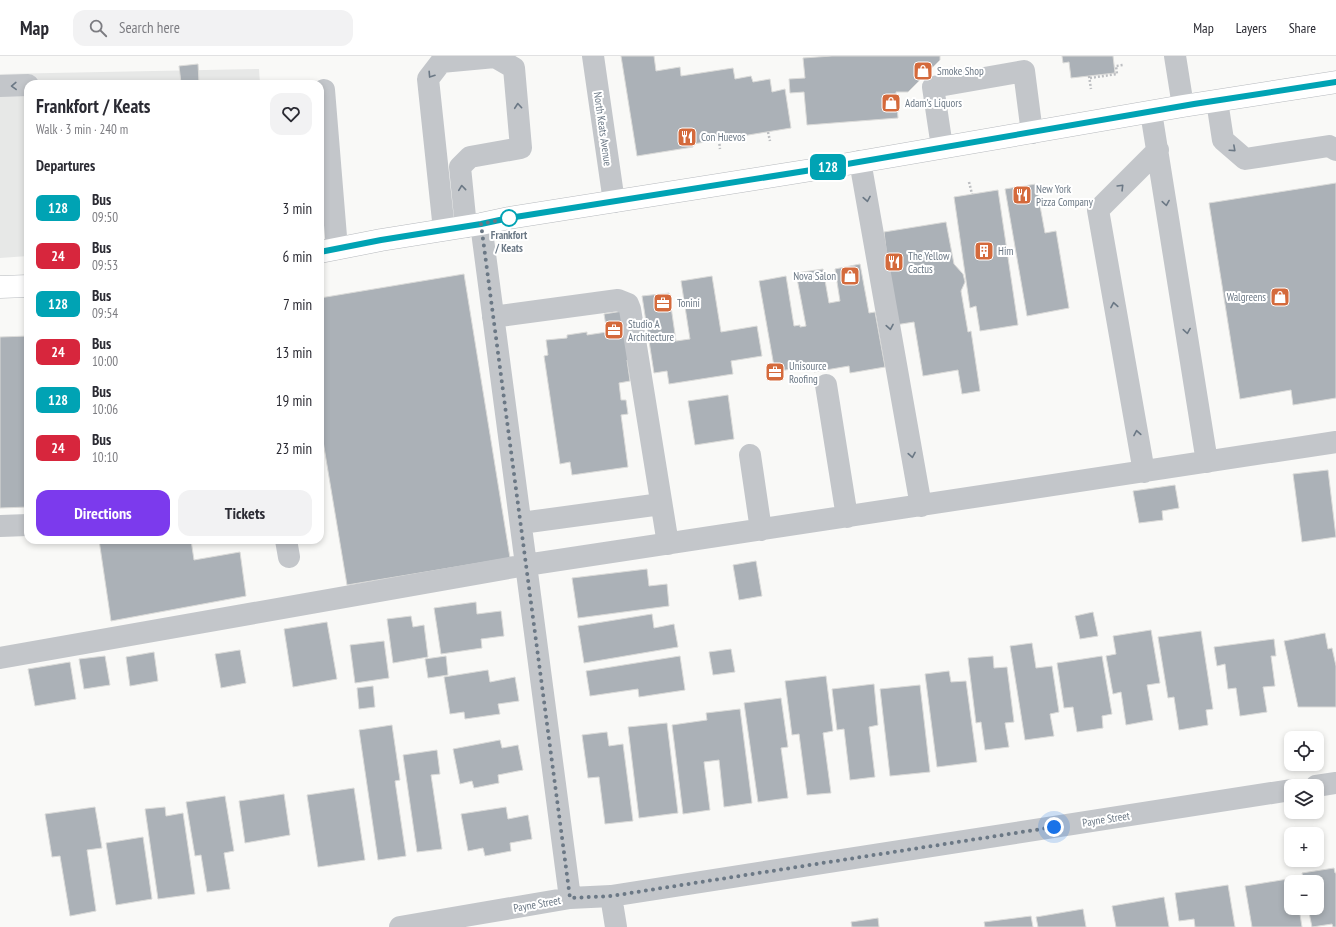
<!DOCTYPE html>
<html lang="en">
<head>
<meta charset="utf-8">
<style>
  body { margin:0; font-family:"PT Sans Narrow",sans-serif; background:#f2f2f3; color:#2b2b33; height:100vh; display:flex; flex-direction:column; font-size:15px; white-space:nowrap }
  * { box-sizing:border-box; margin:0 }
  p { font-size:13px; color:#7c7c81 }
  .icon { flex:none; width:22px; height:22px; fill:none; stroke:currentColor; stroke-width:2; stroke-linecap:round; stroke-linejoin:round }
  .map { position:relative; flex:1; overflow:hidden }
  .sheet { position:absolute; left:24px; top:24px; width:300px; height:464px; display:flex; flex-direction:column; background:#fff; border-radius:12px; box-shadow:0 2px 6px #0003 }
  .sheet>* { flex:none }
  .badge { padding:0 8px; border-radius:6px; font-size:14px; line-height:26px }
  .controls { position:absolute; left:1284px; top:675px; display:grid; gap:8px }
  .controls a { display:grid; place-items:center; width:40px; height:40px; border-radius:8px; background:#fff; box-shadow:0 2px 6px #0003; font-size:20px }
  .you { position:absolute; width:20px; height:20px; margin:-10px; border:3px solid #fff; border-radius:50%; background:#1a73e8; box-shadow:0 0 0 6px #1a73e833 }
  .map>.badge { position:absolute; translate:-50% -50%; box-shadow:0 0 0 2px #fff }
  h2 { padding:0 12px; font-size:15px; line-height:36px }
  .round { display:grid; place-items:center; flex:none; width:42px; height:42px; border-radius:12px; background:#f2f2f3 }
  .head { display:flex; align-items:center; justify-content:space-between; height:68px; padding:0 12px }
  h1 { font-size:19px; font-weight:700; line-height:30px }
  .cta { display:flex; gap:8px; margin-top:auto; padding:8px 12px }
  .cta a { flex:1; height:46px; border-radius:12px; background:#7c3aed; color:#fff; font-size:16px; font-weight:700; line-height:46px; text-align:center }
  .cta a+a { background:#f2f2f3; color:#2b2b33 }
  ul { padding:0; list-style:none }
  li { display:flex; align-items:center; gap:12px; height:48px; padding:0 12px }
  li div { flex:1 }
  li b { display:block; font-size:15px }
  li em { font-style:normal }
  li .badge { min-width:44px; font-weight:700; text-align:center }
  header { display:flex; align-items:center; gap:24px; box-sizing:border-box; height:56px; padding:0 20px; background:#fff; border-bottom:1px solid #e1e1e2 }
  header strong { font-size:19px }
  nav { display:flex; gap:22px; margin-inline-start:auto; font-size:14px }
  .search { width:280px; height:36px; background:#f2f2f3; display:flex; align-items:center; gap:10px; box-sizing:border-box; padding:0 14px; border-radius:12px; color:#7c7c81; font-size:15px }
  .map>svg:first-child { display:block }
  .built { fill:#e7e8e7 }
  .building { fill:#abb1b7; stroke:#dbdbd9 }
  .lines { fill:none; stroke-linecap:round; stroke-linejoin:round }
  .major-casing { stroke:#b7babe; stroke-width:23 }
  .path { stroke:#bdbfc2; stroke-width:2.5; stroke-dasharray:2 2; stroke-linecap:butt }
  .minor { stroke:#c3c6ca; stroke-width:22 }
  .major { stroke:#fff; stroke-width:22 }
  .oneway { stroke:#6b7885 }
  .line-casing { stroke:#fff; stroke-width:9 }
  .line { stroke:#00a3b4; stroke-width:6 }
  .walk { stroke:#6b7885; stroke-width:4; stroke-dasharray:0 7.2 }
  .stop-dot { fill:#fff; stroke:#00a3b4; stroke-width:2 }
  .labels { text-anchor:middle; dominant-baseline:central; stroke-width:4; stroke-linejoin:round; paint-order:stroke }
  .poi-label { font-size:11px; fill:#6b7885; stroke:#fff; text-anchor:start }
  .street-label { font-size:11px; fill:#6b7885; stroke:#fff }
  .stop-label { font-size:11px; font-weight:bold; fill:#6b7885; stroke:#fff }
</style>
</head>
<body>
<header>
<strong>Map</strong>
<div class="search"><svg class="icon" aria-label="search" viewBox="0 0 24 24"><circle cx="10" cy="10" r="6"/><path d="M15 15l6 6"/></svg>Search here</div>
<nav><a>Map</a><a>Layers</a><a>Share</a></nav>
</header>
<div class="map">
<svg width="1336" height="871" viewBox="0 0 1336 871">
  <rect width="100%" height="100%" fill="#f9f9f7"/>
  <path class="built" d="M 259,13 L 260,28 L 28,28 L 28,200 L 0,202 L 0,18 Z"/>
  <path class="building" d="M 621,0 L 654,0 L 656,15 L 680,11 L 681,20 L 733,12 L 735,23 L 751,20 L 753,26 L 770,23 L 772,36 L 785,33 L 791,72 L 693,88 L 693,91 L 637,100 Z
    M 832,0 L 940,0 L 940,4 L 908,36 L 896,36 L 898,62 L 807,69 L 804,36 L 790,37 L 789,23 L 805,22 L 803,2 Z
    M 1062,0 L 1113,0 L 1115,17 L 1071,22 L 1069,6 L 1063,7 Z
    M 198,8 L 199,26 L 181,27 L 179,10 Z
    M 258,25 L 258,28 L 218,28 Z
    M 1336,127 L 1336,342 L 1293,349 L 1291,334 L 1240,343 L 1209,147 Z
    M 1036,128 L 1045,177 L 1056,175 L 1069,252 L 1027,260 L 1005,133 Z
    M 998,134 L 1018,269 L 980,275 L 976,250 L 970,252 L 954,141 Z
    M 946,166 L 954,208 L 963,218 L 965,226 L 961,235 L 968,276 L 971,275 L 980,335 L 962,338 L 958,314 L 923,320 L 914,266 L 895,269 L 884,176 Z
    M 860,208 L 869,257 L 875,256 L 885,311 L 850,317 L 849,310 L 814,316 L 812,309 L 775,316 L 759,225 L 786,220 L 794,270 L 800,269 L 800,271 L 806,270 L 796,217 L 823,213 L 829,247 L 840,245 L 835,213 Z
    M 464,218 L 510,502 L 347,529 L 320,367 L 320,242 Z
    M 712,220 L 721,276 L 757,270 L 762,300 L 731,305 L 733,318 L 669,328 L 667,315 L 654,317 L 642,240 L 669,237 L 676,285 L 690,283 L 681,225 Z
    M 623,255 L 630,304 L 627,304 L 630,325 L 619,327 L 621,344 L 626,344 L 628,358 L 621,359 L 628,411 L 572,419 L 570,406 L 560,408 L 544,300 L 548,299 L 546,284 L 567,282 L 567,279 L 587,276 L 587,279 L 607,276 L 604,258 Z
    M 28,280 L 28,451 L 0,452 L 0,281 Z
    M 728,339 L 734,383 L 695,389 L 688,345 Z
    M 1328,414 L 1336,481 L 1302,486 L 1293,418 Z
    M 1175,429 L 1179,452 L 1162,455 L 1163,464 L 1139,467 L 1133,435 Z
    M 99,484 L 191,484 L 194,504 L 240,496 L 246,540 L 111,565 Z
    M 756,505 L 762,540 L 739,544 L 733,509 Z
    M 647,513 L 649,530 L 667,528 L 669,550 L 578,562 L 572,522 Z
    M 476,546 L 477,558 L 501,555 L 504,580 L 481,583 L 482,592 L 441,598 L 434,552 Z
    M 1093,556 L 1098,580 L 1080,583 L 1075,560 Z
    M 652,558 L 654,572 L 674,568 L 678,591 L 584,607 L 578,570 Z
    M 411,560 L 413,571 L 424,569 L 428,601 L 393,607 L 387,563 Z
    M 327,566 L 337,623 L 293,631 L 284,573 Z
    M 1151,574 L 1160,627 L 1147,629 L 1153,664 L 1126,669 L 1121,636 L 1113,638 L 1106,600 L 1116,598 L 1113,580 Z
    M 1201,575 L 1213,653 L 1206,654 L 1208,669 L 1179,674 L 1174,641 L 1168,642 L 1158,581 Z
    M 1325,577 L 1328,593 L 1332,592 L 1336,610 L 1336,651 L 1298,651 L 1284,585 Z
    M 1274,583 L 1276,600 L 1271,600 L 1275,630 L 1263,631 L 1267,656 L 1240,660 L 1236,632 L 1228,633 L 1225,608 L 1217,610 L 1214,591 Z
    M 384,585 L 389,622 L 355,627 L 350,589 Z
    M 1032,587 L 1036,612 L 1052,610 L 1059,656 L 1050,658 L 1054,680 L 1025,684 L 1010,590 Z
    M 731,593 L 735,616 L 713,619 L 709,596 Z
    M 240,594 L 246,627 L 221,632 L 215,598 Z
    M 154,596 L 158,625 L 130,630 L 126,601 Z
    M 105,600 L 110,629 L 84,633 L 79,603 Z
    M 446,600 L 448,619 L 428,622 L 425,603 Z
    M 680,600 L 685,634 L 639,641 L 638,633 L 590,640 L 586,615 Z
    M 993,600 L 994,612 L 1007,611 L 1014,666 L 1005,667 L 1009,691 L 985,694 L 981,666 L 976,667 L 968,602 Z
    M 1102,600 L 1112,658 L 1102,660 L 1103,672 L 1077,676 L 1073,651 L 1064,652 L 1057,607 Z
    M 70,606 L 76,643 L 35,650 L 28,613 Z
    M 488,614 L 490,626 L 515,621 L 519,645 L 498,648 L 500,658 L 465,663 L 464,656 L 450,658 L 444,621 Z
    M 949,615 L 951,626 L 966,625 L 977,706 L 937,711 L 925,618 Z
    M 826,620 L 833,675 L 823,677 L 831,737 L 807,739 L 799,678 L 792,679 L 785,625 Z
    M 874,628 L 878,669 L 869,671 L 875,721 L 850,724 L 844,673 L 837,674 L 832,633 Z
    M 920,629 L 930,716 L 890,720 L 880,633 Z
    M 373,630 L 375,651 L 359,653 L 357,632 Z
    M 781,642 L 788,691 L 781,692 L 788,742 L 758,746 L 744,647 Z
    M 740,653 L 752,747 L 724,751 L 719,704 L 704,706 L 710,754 L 683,758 L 672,669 L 707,664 L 706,657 Z
    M 667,667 L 678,757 L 639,762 L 628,671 Z
    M 392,669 L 400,724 L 395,725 L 406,800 L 378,804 L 359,674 Z
    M 607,676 L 609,690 L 623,688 L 633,765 L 605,768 L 599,721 L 588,722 L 582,679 Z
    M 500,684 L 502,692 L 518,689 L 523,714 L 498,719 L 499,727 L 474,732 L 472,725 L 460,728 L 453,693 Z
    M 437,694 L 440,718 L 431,719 L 442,793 L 417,796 L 403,699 Z
    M 354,732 L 365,804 L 318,811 L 307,739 Z
    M 284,738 L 290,779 L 245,787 L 239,745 Z
    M 225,740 L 234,795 L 224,797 L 230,833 L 207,836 L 201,799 L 195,800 L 186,746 Z
    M 95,751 L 102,792 L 87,794 L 96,855 L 70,860 L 60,800 L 52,801 L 45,758 Z
    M 165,751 L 166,760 L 183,757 L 195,838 L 158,843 L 145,753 Z
    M 506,751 L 508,763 L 528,759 L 532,783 L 510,787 L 511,795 L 485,800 L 483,792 L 468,795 L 461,758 Z
    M 143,781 L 152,843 L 116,849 L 106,787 Z
    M 1334,812 L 1335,817 L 1336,817 L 1336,871 L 1333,871 L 1332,868 L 1312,871 L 1308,852 L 1317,852 L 1317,826 L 1304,826 L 1302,817 Z
    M 1294,822 L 1294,826 L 1291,826 L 1291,852 L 1299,852 L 1302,871 L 1252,871 L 1245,830 Z
    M 1228,829 L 1235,871 L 1195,871 L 1194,863 L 1179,865 L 1175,837 Z
    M 1164,841 L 1169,871 L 1116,871 L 1112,850 Z
    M 1083,853 L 1086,871 L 1038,871 L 1036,861 Z
    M 1031,860 L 1033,871 L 985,871 L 984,866 Z
    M 878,862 L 879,871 L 852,871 L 851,866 Z"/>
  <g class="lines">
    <defs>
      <path id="major" d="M 320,196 L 381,184 L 481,168 L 509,162 L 824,112 L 1183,50 L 1336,26
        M 0,231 L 28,230"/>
    </defs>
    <use href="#major" class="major-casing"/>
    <path class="path" d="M 1089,20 L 1091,33
      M 1090,22 L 1117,18 L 1116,10 L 1123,9
      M 768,76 L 770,85
      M 719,84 L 720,93
      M 969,126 L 972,138"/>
    <path class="minor" d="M 593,0 L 614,146
      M 1175,0 L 1183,50
      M 0,30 L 28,29
      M 324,34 L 337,193
      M 1217,45 L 1223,84 L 1245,103 L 1329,90 L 1336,94
      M 1151,56 L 1207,406
      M 942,91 L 933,31 L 1024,15 L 1032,77
      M 860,105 L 921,450
      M 481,168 L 570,842
      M 444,174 L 428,23 L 441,6 L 495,1 L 514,12 L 521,92 L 470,101 L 460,111 L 466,171
      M 493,261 L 618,244 L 628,248 L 630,253 L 668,488
      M 826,329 L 847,461
      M 750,399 L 761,474
      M 1144,416 L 1098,154 L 1158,94
      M 521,467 L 661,448
      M 0,470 L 28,469
      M 286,484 L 289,501
      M 0,602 L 526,509 L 1336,386
      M 1316,730 L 1336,727
      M 611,840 L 616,871
      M 400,871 L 570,842 L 611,840 L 1291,734"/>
    <use href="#major" class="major"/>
  </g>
  <defs><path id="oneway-chevron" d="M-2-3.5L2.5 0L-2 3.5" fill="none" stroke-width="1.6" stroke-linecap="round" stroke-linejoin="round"/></defs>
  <g class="oneway">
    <use href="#oneway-chevron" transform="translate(431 19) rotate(123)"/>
    <use href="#oneway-chevron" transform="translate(14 30) rotate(178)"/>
    <use href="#oneway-chevron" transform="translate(518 50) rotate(-95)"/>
    <use href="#oneway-chevron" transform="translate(1233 93) rotate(42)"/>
    <use href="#oneway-chevron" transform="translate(1121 131) rotate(-45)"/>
    <use href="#oneway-chevron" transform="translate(462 132) rotate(-96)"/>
    <use href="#oneway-chevron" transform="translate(867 143) rotate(80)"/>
    <use href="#oneway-chevron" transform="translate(1166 147) rotate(81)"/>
    <use href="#oneway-chevron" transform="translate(1114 249) rotate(-100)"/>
    <use href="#oneway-chevron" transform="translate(890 271) rotate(80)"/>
    <use href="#oneway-chevron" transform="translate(1187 275) rotate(81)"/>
    <use href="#oneway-chevron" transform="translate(1137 377) rotate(-100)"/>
    <use href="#oneway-chevron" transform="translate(912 399) rotate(80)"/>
  </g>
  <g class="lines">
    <defs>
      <path id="line" d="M 320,196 L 381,184 L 481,168 L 509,162 L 824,112 L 1194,48 L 1336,26"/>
    </defs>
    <use href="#line" class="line-casing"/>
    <use href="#line" class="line"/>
    <path class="walk" d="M 509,162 L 481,168 L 570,842 L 611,840 L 1054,771"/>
  </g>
  <defs>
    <symbol id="shop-square" viewBox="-11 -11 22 22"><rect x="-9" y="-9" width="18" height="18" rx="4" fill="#d46a3c" stroke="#fff"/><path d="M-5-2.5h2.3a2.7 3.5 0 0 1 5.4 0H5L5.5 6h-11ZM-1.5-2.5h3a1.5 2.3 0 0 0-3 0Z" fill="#fff"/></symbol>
    <symbol id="restaurant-square" viewBox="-11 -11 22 22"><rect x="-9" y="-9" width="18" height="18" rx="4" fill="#d46a3c" stroke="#fff"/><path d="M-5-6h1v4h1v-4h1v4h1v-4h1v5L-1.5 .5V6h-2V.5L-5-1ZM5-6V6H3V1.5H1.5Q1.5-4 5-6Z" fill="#fff"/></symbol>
    <symbol id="building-square" viewBox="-11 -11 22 22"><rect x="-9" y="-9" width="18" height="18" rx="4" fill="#d46a3c" stroke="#fff"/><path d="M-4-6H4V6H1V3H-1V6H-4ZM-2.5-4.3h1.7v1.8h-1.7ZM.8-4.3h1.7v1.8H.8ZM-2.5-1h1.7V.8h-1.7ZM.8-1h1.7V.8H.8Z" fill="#fff"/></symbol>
    <symbol id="office-square" viewBox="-11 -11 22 22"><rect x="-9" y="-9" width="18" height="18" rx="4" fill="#d46a3c" stroke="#fff"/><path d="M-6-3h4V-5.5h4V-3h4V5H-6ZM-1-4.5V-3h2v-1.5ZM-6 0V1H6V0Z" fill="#fff"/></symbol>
  </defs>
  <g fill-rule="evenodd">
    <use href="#shop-square" x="912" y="4" width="22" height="22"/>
    <use href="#shop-square" x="880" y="36" width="22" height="22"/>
    <use href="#restaurant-square" x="676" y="70" width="22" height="22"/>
    <use href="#restaurant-square" x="1011" y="128" width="22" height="22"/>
    <use href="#building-square" x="973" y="184" width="22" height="22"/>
    <use href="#restaurant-square" x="883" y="195" width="22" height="22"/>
    <use href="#shop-square" x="839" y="209" width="22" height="22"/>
    <use href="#shop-square" x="1269" y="230" width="22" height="22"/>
    <use href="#office-square" x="652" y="236" width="22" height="22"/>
    <use href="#office-square" x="603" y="263" width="22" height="22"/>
    <use href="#office-square" x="764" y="305" width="22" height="22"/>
  </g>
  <circle class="stop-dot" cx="509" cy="162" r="8"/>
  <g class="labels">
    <g class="poi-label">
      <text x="937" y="15">Smoke Shop</text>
      <text x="905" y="47">Adam's Liquors</text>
      <text x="701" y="81">Con Huevos</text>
      <text x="1036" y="133">New York<tspan x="1036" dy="13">Pizza Company</tspan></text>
      <text x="998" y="195">Him</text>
      <text x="908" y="200">The Yellow<tspan x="908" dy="13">Cactus</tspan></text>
      <text x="836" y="220" text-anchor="end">Nova Salon</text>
      <text x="1266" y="241" text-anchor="end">Walgreens</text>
      <text x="677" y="247">Tonini</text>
      <text x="628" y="268">Studio A<tspan x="628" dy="13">Architecture</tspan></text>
      <text x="789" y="310">Unisource<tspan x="789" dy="13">Roofing</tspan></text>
    </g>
    <g class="street-label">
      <text transform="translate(603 73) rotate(82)">North Keats Avenue</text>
      <text transform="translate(1106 763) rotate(-9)">Payne Street</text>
      <text transform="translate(537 848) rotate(-10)">Payne Street</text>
    </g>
    <g class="stop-label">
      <text x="509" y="179">Frankfort<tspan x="509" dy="13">/ Keats</tspan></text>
    </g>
  </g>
</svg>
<div class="controls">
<a><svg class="icon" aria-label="locate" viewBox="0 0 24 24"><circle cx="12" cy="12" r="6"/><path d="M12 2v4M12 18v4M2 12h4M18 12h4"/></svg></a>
<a><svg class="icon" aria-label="layers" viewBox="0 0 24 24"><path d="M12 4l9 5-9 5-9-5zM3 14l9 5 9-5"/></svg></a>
<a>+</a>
<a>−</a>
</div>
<div class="you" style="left:1054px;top:771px"></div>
<b class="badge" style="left:828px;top:111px;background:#00a3b4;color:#fff">128</b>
<section class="sheet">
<div class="head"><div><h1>Frankfort / Keats</h1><p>Walk · 3 min · 240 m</p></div><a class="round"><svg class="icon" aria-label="heart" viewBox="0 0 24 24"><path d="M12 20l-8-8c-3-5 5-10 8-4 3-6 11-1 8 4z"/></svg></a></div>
<h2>Departures</h2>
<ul>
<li><span class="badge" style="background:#00a3b4;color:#fff">128</span><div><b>Bus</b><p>09:50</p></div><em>3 min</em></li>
<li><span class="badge" style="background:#d7263d;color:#fff">24</span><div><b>Bus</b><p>09:53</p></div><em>6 min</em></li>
<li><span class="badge" style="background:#00a3b4;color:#fff">128</span><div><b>Bus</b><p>09:54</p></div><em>7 min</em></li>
<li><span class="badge" style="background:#d7263d;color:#fff">24</span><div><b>Bus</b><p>10:00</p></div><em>13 min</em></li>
<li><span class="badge" style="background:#00a3b4;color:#fff">128</span><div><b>Bus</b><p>10:06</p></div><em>19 min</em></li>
<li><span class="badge" style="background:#d7263d;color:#fff">24</span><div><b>Bus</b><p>10:10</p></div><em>23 min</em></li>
</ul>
<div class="cta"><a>Directions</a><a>Tickets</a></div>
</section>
</div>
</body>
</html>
